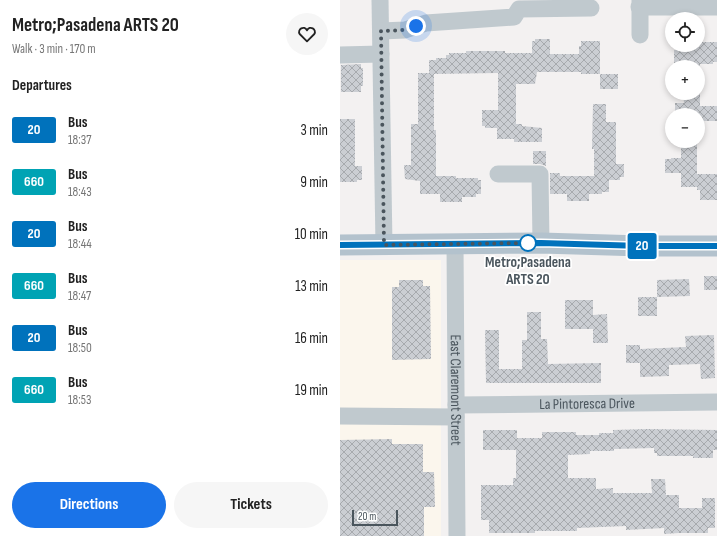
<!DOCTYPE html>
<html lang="en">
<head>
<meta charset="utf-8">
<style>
  body { margin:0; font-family:"Sofia Sans Condensed",sans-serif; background:#f6f6f6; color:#222; height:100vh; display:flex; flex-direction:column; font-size:15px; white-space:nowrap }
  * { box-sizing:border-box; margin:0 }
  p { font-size:13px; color:#767676 }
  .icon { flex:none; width:22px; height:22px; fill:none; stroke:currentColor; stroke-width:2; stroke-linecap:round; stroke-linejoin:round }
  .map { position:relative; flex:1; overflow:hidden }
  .details { display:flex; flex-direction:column; background:#fff; width:340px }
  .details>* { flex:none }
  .badge { padding:0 8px; border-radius:3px; font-size:14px; line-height:26px }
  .fabs { position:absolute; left:325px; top:12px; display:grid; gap:8px }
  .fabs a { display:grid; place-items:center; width:40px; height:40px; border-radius:50%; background:#fff; box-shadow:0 2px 6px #0003; font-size:20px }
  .scale { position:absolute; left:12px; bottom:10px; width:46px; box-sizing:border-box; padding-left:4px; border:2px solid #4a555d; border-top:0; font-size:11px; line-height:14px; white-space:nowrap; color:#4a555d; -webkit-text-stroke:3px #fff; paint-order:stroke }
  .you { position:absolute; width:20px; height:20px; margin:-10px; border:3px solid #fff; border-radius:50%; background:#1a73e8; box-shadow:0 0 0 6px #1a73e833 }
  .map>.badge { position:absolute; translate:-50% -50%; box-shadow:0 0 0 2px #fff }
  h2 { padding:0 12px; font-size:15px; line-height:36px }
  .round { display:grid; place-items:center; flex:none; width:42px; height:42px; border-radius:21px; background:#f6f6f6 }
  .head { display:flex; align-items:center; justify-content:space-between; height:68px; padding:0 12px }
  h1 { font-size:19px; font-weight:700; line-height:30px }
  .primary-button { display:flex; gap:8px; margin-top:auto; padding:8px 12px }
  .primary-button a { flex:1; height:46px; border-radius:24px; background:#1a73e8; color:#fff; font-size:16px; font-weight:700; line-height:46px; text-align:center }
  .primary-button a+a { background:#f6f6f6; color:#222 }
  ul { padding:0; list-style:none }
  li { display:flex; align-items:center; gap:12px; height:52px; padding:0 12px }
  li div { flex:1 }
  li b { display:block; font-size:15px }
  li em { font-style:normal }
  li .badge { min-width:44px; font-weight:700; text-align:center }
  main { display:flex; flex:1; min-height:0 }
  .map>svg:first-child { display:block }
  .commercial { fill:#fbf6ed }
  .building { fill:url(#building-cross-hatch) }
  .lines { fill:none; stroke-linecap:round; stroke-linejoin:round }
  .minor { stroke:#c0c9ce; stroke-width:17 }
  .major { stroke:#b3c2cd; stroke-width:21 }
  .line-casing { stroke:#fff; stroke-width:9 }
  .line { stroke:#0072bc; stroke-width:6 }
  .walk { stroke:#4a555d; stroke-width:4; stroke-dasharray:0 7.2 }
  .stop-dot { fill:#fff; stroke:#0072bc; stroke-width:2 }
  .labels { text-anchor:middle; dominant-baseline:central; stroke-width:3.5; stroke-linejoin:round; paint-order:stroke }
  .stop-label { font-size:15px; font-weight:bold; fill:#4a555d; stroke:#fff }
  .street-label { font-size:15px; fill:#4a555d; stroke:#fff }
</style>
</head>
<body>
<main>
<section class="details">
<div class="head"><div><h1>Metro;Pasadena ARTS 20</h1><p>Walk · 3 min · 170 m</p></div><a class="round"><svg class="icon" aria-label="heart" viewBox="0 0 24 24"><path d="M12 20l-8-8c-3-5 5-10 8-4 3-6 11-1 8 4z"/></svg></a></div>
<h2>Departures</h2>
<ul>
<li><span class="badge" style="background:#0072bc;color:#fff">20</span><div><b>Bus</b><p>18:37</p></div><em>3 min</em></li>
<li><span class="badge" style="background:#00a3b4;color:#fff">660</span><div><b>Bus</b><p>18:43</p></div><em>9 min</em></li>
<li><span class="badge" style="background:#0072bc;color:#fff">20</span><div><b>Bus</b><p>18:44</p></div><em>10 min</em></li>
<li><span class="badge" style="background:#00a3b4;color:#fff">660</span><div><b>Bus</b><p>18:47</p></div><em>13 min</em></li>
<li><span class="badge" style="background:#0072bc;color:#fff">20</span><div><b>Bus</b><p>18:50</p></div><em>16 min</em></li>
<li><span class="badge" style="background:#00a3b4;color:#fff">660</span><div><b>Bus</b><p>18:53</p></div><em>19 min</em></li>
</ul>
<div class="primary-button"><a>Directions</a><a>Tickets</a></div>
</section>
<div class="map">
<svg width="377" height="536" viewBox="0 0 377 536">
  <defs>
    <pattern id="building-cross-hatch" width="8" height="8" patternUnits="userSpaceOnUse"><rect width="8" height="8" fill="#cbced3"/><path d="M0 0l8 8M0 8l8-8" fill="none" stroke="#a7aaae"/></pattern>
  </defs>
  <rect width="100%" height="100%" fill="#f3f1f1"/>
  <path class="commercial" d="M 0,260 L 101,260 L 101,536 L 0,536 Z"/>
  <path class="building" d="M 195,39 L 210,39 L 210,54 L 239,54 L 239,46 L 241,46 L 241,41 L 260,41 L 260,74 L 241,74 L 241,72 L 197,72 L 195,84 L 176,84 L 176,124 L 182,124 L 182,126 L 202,128 L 202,142 L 174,142 L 174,139 L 157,139 L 157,128 L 145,128 L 145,126 L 142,126 L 142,110 L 158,110 L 158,73 L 94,74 L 94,130 L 96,130 L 96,176 L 116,176 L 116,178 L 138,178 L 138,180 L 141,180 L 141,194 L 136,194 L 136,197 L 122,197 L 122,202 L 100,202 L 100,194 L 80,194 L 80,181 L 65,179 L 64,165 L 71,165 L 71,124 L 78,124 L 78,73 L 89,73 L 89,60 L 96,60 L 96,58 L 106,58 L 106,55 L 109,55 L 109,53 L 126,53 L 126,51 L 165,51 L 165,53 L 192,53 L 192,41 L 195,41 Z
    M 358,42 L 377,42 L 377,62 L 373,62 L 373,64 L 360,64 L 360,66 L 340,66 L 340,65 L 334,65 L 334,50 L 337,50 L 337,48 L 349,48 L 349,45 L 358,45 Z
    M 21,64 L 21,68 L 23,68 L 23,86 L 21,86 L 21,92 L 1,92 L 1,65 Z
    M 260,74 L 278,74 L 278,89 L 260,89 Z
    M 343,93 L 360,93 L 360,106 L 377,106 L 377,121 L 358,121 L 358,115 L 335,115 L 335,103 L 344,103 Z
    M 253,104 L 266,104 L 266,122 L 276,122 L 276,164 L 284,164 L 284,177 L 280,177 L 280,180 L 269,180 L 269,192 L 262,192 L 262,194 L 249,194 L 249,201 L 227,201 L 227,194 L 210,194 L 210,173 L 220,173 L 220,176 L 254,176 L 254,149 L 252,149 Z
    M 0,119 L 15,119 L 15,166 L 22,166 L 22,180 L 17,180 L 17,182 L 0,182 Z
    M 341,141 L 357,141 L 357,174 L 377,174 L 377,200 L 360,200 L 360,190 L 357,190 L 357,187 L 341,187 L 341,173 L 325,173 L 325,159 L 331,159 L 331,158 L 341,158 Z
    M 193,151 L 206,151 L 206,166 L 200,164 L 193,164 Z
    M 364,276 L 377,276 L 377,290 L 364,290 Z
    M 349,279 L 350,296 L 317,297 L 317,280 Z
    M 59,280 L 83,280 L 83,286 L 90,286 L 91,359 L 52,360 L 52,287 L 59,287 Z
    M 298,297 L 317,297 L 317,316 L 298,316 Z
    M 225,300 L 253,300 L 253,315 L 267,314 L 268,343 L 253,343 L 253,329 L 225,329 Z
    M 187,312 L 201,312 L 201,339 L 207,339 L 208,364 L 261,363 L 261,383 L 146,383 L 145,330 L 159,330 L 159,369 L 182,369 L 182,340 L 187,340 Z
    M 374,335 L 375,378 L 361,379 L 360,364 L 329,365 L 329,376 L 300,377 L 300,363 L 286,363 L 286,345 L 300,345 L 300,349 L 346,347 L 345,336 Z
    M 307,429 L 377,430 L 377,450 L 373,450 L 373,458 L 353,458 L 353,456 L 317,456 L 317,453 L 314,453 L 314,448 L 274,449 L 274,451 L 250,451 L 250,454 L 228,455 L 228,478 L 256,478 L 256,489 L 273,488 L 273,493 L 312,493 L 311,479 L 325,479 L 326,495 L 339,495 L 339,508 L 362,508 L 362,498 L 375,498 L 375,528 L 368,528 L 368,533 L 339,533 L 324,534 L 324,528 L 286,530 L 286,526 L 237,528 L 237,531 L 195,531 L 195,533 L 149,533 L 149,520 L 141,520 L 141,485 L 173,485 L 173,478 L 176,478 L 176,450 L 143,450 L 143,430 L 177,430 L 177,438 L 202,438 L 202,432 L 236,432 L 236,435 L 259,435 L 259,433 L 273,433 L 273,430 Z
    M 52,439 L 52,444 L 83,444 L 83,472 L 94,472 L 95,507 L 84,507 L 84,536 L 0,536 L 0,440 Z"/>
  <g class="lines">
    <g class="minor">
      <path d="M 40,0 L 44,245"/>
      <path d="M 300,0 L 300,35"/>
      <path d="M 299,7 L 377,7"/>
      <path d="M 41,31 L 65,30 L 86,23 L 174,17 L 179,9 L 251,8"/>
      <path d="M 0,55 L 41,54"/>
      <path d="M 158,174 L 200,174 L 201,243"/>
      <path id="s1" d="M 115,244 L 117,536"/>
      <path id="s2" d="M 116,405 L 377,402"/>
      <path d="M 0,416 L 116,417"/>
    </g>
    <path class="major" d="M 0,245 L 201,243 L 302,246 L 377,246"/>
  </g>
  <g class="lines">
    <defs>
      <path id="line" d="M 0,245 L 201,243 L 302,246 L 377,246"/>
    </defs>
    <use href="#line" class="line-casing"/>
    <use href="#line" class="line"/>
    <path class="walk" d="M 76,26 L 65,30 L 41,31 L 44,245 L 188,243"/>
  </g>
  <circle class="stop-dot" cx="188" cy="243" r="8"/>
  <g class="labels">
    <g class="stop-label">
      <text x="188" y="262">Metro;Pasadena<tspan x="188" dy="17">ARTS 20</tspan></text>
    </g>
    <g class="street-label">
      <text stroke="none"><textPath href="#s1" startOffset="146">East Claremont Street</textPath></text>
      <text stroke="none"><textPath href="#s2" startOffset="131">La Pintoresca Drive</textPath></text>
    </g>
  </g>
</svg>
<div class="fabs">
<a><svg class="icon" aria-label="locate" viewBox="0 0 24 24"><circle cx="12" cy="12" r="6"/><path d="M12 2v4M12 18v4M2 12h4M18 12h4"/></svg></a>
<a>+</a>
<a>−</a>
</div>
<div class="scale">20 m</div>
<div class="you" style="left:76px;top:26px"></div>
<b class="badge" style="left:302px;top:246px;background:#0072bc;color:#fff">20</b>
</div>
</main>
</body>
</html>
